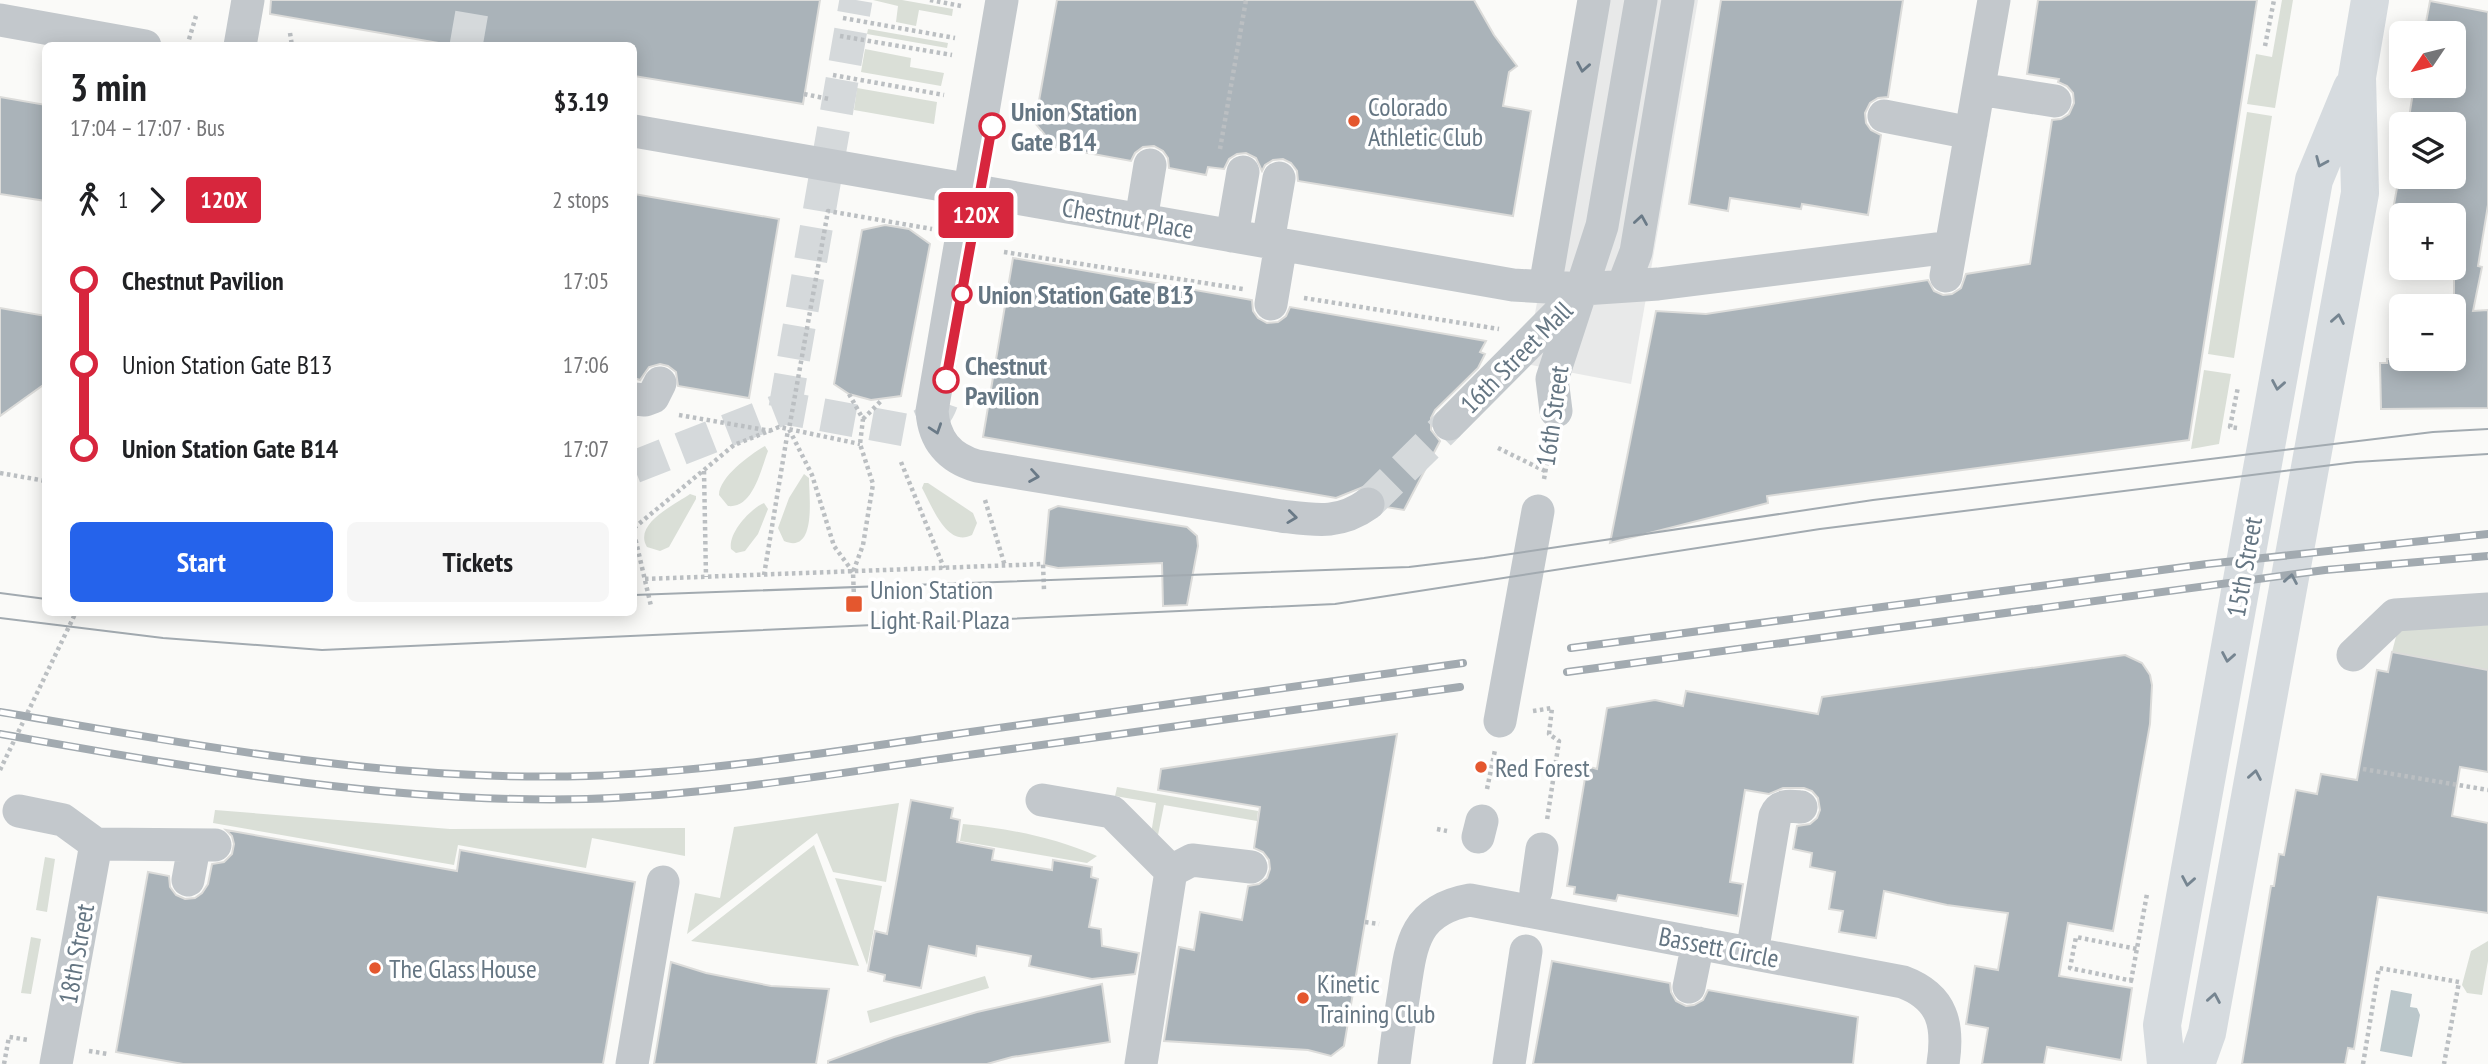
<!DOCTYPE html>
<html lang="en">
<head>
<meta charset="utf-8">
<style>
  body { margin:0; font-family:"PT Sans Narrow",sans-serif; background:#f6f6f6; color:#202124; height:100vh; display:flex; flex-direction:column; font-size:26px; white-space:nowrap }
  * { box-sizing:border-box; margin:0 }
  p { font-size:23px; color:#757577 }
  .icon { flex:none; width:38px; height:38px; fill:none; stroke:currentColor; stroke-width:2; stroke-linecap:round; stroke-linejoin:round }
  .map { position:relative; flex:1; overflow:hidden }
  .panel { position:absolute; left:42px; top:42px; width:595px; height:574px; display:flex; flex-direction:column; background:#fff; border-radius:10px; box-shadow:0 4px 18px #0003 }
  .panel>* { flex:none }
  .badge { padding:0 14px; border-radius:5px; font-size:24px; line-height:46px }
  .needle { width:46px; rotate:235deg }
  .buttons { position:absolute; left:2389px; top:21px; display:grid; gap:14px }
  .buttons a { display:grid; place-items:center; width:77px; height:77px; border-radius:10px; background:#fff; box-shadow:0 4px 18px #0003; font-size:35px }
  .map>.badge { position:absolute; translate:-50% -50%; box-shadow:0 0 0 4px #fff }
  .legs { display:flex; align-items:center; gap:10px; height:77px; padding:0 28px; font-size:23px }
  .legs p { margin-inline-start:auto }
  .overview { display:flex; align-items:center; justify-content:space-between; height:119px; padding:0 28px }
  h1 { font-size:38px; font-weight:600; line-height:52px }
  .cta { display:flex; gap:14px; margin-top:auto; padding:14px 28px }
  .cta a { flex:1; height:80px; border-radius:10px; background:#2563eb; color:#fff; font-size:28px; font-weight:600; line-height:80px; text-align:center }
  .cta a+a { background:#f6f6f6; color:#202124 }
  ul { padding:0 28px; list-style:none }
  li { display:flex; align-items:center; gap:24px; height:84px; font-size:26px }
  li i { display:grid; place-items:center; width:10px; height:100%; margin:0 9px; background:currentColor }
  li i::after { content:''; width:18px; height:18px; margin:-9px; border:5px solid; border-radius:50%; background:#fff }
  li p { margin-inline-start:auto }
  li:first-child i { background:linear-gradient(#0000 50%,currentColor 0) }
  li:last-child i { background:linear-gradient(currentColor 50%,#0000 0) }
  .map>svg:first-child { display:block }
  .built { fill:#e8e9e9 }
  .green { fill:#dadfd7 }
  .water { fill:#bbc7cb }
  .building { fill:#aab3b9; stroke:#dcdcda; stroke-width:2 }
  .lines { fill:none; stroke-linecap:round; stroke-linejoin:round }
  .minor-tunnel { stroke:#d5d9db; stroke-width:33; stroke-dasharray:33 17; stroke-linecap:butt }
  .path { stroke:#bbbfc2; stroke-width:4.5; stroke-dasharray:3.5 3.5; stroke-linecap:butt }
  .minor { stroke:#c3c8cc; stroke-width:33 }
  .major { stroke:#d6dbdf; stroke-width:38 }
  .tram { stroke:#a2aab0; stroke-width:2 }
  .rail-casing { stroke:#a2aab0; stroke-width:8 }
  .rail { stroke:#fff; stroke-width:5; stroke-dasharray:16; stroke-linecap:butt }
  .oneway { stroke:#6a7a87 }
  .oneway2 { stroke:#768591 }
  .line-1-casing { stroke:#fff; stroke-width:16 }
  .line-1 { stroke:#d7263d; stroke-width:10 }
  .poi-dot { fill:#e4572e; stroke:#fff; stroke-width:2.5 }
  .stop-1-dot { fill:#fff; stroke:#d7263d; stroke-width:3.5 }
  .labels { text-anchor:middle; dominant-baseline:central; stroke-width:7; stroke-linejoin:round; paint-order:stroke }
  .poi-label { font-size:26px; fill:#657683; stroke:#fff; text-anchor:start }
  .stop-label { font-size:26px; font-weight:bold; fill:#657683; stroke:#fff; text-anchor:start }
  .street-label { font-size:26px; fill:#657683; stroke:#fff }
</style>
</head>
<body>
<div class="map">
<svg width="2488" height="1064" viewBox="0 0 2488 1064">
  <rect width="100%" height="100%" fill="#fafaf8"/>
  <path class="built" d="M 1591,0 L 1698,0 L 1631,384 L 1526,364 Z"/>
  <path class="green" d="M 873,0 L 902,0 L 953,9 L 952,16 L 919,10 L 916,26 L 896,22 L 898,6 Z
    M 2282,0 L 2293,0 L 2275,108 L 2247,104 L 2256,54 L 2272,57 Z
    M 868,29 L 948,43 L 947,48 L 867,34 Z
    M 865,49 L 911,58 L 910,67 L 944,73 L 941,86 L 861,72 Z
    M 857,88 L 937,102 L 934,124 L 854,110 Z
    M 2247,112 L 2272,116 L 2234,358 L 2208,354 Z
    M 2204,370 L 2231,374 L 2219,444 L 2191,449 Z
    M 765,446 L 768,451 C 761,469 753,509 728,506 L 719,495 C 719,477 751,454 765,446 Z
    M 804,474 L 809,478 C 809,496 817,555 784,541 L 778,528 L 789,498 Z
    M 924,483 L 928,483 L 973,513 L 977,523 L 972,535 C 947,548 932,506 922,488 Z
    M 690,494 L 696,496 L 696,499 L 669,547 L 660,551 L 647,547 C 633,524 674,505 690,494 Z
    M 764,503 L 768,509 L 758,534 L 745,551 L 736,553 L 731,549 C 728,533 750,509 764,503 Z
    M 2488,625 L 2488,670 L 2392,652 L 2398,629 Z
    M 1117,787 L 1258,811 L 1257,821 L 1164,805 L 1158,835 L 1151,834 L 1156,803 L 1115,796 Z
    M 899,803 L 886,882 L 833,872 L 817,833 L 687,934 L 695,893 L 720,898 L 734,827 Z
    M 215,810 L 450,829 L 685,828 L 685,856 L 592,838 L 586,868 L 458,845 L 454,865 L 213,823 Z
    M 963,824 C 1011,829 1053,837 1097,856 L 1087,863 L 960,841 Z
    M 814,845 L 859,966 L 691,941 Z
    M 45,857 L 55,859 L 47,912 L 36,910 Z
    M 835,878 L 882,886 L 867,965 Z
    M 31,937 L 41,939 L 31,994 L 21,993 Z
    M 2488,941 L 2488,961 L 2482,995 L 2467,993 L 2462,985 L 2471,951 Z
    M 985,976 L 989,988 L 870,1023 L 867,1011 Z"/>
  <path class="water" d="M 2391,990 L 2412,994 L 2410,1007 L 2417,1008 L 2420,1015 L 2412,1057 L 2380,1051 Z"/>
  <path class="building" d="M 271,0 L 820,0 L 803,104 L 634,76 L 634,46 L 456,46 L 270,14 Z
    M 1057,0 L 1474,0 L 1494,35 L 1517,66 L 1509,72 L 1503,106 L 1531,111 L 1513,216 L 1298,181 L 1297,171 L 1291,163 L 1283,159 L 1273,160 L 1265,165 L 1262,171 L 1256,158 L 1246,153 L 1237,154 L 1229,159 L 1224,169 L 1208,167 L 1206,175 L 1169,168 L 1168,158 L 1163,151 L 1154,146 L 1143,147 L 1135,153 L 1131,161 L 1055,147 L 1035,123 Z
    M 1721,0 L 1903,0 L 1888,97 L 1878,98 L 1870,103 L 1865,113 L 1866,123 L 1871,130 L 1881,135 L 1868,215 L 1802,204 L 1801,209 L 1730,198 L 1728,211 L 1689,204 Z
    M 2038,0 L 2257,0 L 2189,440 L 1767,496 L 1768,503 L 1610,543 L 1656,311 L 1706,314 L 1928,280 L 1934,291 L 1943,295 L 1952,294 L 1961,288 L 1966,274 L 2030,264 L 2052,120 L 2061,119 L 2069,114 L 2074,103 L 2073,93 L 2067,86 L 2058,82 L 2059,79 L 2027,74 Z
    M 2430,1 L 2488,12 L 2488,205 L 2478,266 L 2482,267 L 2473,311 L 2488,310 L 2488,408 L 2381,409 L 2380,363 L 2387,363 L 2387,359 L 2454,359 L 2454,215 L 2392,215 L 2399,177 L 2454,177 L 2454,124 L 2408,124 L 2414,86 L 2454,86 L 2454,33 L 2424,33 Z
    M 0,97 L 46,105 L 46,201 L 0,194 Z
    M 634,194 L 779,219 L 749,398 L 678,386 L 676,372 L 668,366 L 660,364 L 649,367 L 640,380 L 634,378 Z
    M 885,225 L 909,229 L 930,244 L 901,396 L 871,400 L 849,394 L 834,384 L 862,230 Z
    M 1013,258 L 1252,300 L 1253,311 L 1258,318 L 1267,323 L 1278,322 L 1286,316 L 1290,307 L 1486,341 L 1480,352 L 1485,354 L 1478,368 L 1435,410 L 1431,418 L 1431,430 L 1440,441 L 1404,510 L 1386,507 L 1384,493 L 1378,487 L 1368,485 L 1336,498 L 983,437 Z
    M 0,308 L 46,316 L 46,383 L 0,416 Z
    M 1058,506 L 1187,527 L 1197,536 L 1198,546 L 1187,605 L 1163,606 L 1162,563 L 1058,568 L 1044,565 L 1049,510 Z
    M 2392,652 L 2488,670 L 2488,772 L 2460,767 L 2452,816 L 2488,823 L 2488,913 L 2378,897 L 2354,1049 L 2348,1048 L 2345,1064 L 2242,1064 L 2271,886 L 2274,886 L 2279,854 L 2284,855 L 2296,790 L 2317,794 L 2321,774 L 2357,780 L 2377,670 L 2388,672 Z
    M 2125,655 L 2142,663 L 2150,675 L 2152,685 L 2150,724 L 2113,931 L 2068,923 L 2059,976 L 2132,988 L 2121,1060 L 2047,1047 L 2044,1064 L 1982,1064 L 1988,1028 L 1966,1024 L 1975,966 L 1998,970 L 2008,913 L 1947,905 L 1884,891 L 1876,938 L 1839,932 L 1843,911 L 1829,909 L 1835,872 L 1810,867 L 1812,853 L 1793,849 L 1797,826 L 1810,824 L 1817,818 L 1820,810 L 1818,798 L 1812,791 L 1804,788 L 1783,788 L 1769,794 L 1745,790 L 1730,882 L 1743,884 L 1738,916 L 1618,895 L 1616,901 L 1574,894 L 1575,887 L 1567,886 L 1587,766 L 1597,769 L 1607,708 L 1655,700 L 1683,706 L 1686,691 L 1818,714 L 1822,697 Z
    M 1397,734 L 1344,1046 L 1331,1056 L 1308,1050 L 1164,1041 L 1179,947 L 1194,950 L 1200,912 L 1242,920 L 1248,886 L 1259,884 L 1267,878 L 1270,869 L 1269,860 L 1263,852 L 1254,848 L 1260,807 L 1158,790 L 1161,769 Z
    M 911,800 L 953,808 L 951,818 L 960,820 L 957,842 L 994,849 L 992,860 L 1052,870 L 1053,860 L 1092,867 L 1091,877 L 1098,879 L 1089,927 L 1101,929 L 1102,946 L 1139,953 L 1135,974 L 1092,979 L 1029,966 L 1031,956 L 977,946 L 976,956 L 929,946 L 921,988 L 884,981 L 885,975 L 868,971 L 875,931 L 887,934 Z
    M 226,830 L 457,871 L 460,850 L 635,882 L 603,1064 L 183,1064 L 116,1052 L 148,872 L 169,876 L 170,887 L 176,895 L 185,899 L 195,898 L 202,893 L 208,884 L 212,864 L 224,862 L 232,854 L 234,844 L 232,836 Z
    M 1552,961 L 1670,983 L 1671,992 L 1676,1001 L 1686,1006 L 1694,1005 L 1703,1000 L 1708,990 L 1858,1017 L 1853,1064 L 1533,1064 Z
    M 671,962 L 706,973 L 771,986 L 829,989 L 816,1064 L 654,1064 Z
    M 1102,984 L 1110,1042 L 1012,1057 L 987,1064 L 828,1064 L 828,1061 L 894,1037 L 977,1012 Z"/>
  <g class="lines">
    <path class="minor-tunnel" d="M 466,46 L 474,0
      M 785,408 L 856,0
      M 634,467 L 785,408 L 905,430 C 927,427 940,415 944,393
      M 1368,504 L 1449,424"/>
    <path class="path" d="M 930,0 L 961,6
      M 843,18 L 955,38
      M 290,33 L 292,46
      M 840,36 L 952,55
      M 187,46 L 196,16
      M 2265,46 L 2274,0
      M 833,75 L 944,95
      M 804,94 L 829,99
      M 1220,149 L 1246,0
      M 1004,252 L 1243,289
      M 1304,298 L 1499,329
      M 849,394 L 863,419 L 860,444 L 873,484 L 863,545 L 853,572 L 854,598
      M 679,415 L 771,431
      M 863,419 L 882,400
      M 2237,428 L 2230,427 L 2238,387
      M 1498,448 L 1545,471
      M 901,462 L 944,568
      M 704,471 L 706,577
      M 0,473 L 46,481
      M 1544,479 L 1551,440
      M 985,500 L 1005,566
      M 634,528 L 734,445 L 779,427 L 860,444
      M 634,533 L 651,606
      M 853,572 L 834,546 L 812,475 L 789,429 L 828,211 L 932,229
      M 764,575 L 788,430
      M 645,579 L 1043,564 L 1044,590
      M 1533,711 L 1552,708 L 1549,734 L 1559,741 L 1547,820
      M 2363,769 L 2488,790
      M 0,770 L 76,612
      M 1487,789 L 1495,750
      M 1437,829 L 1447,831
      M 1365,922 L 1379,924
      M 2131,981 L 2147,894
      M 2133,981 L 2070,968 L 2076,937 L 2137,949
      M 89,1051 L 108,1054
      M 4,1064 L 9,1037 L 29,1040
      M 2363,1064 L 2379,968 L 2459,982 L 2444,1064"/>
    <path class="minor" d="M 1002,0 L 932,411 C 934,440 949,458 977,466 L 1281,516 C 1315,520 1339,525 1368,504
      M 0,20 L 145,46
      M 240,46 L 248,0
      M 1979,89 L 2055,101
      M 1884,116 L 1971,133
      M 634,131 L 1513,285 L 1583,289 L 1658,284 L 1951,247
      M 1141,220 L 1150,165
      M 1232,236 L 1243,172
      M 1268,242 L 1279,178
      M 1946,276 L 1994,0
      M 1623,286 L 1636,252 L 1678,0
      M 1545,287 L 1594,0
      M 1271,304 L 1281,244
      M 634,399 L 645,400 L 653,397 L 660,383
      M 1556,411 L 1552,379 L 1602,226 L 1641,0
      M 1449,424 L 1576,296
      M 2353,655 L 2395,615 L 2488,609
      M 1500,721 L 1538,511
      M 1042,800 L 1112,812 L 1171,871 L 1141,1064
      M 19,811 L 63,820 L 96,844 L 215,845
      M 1478,837 L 1482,821
      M 1171,871 L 1192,860 L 1251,867
      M 188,880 L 192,858
      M 1536,891 L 1542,849
      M 1752,953 L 1775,816 C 1780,804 1790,806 1801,807
      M 1689,987 L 1698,943
      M 56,1064 L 96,844
      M 632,1064 L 663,882
      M 1394,1064 C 1397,1040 1400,1017 1404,993 C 1411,944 1414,910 1470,900 L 1903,982 C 1943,997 1949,1025 1943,1064
      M 1509,1064 L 1526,951"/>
    <path class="major" d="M 2166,1064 L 2162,1025 L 2314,180 L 2352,88
      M 2196,1064 L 2207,1033 L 2360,193 L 2357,77 L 2370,0"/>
    <path class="tram" d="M 0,593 L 46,599
      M 634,595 L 1409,567 L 1484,558 L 1873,500 L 2433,432 L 2488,429
      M 182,612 L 244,612
      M 0,618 L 163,638 L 322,650 L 1335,604 L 1820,529 L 2356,462 L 2488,454"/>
    <defs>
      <path id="rail" d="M 1571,648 L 2207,564 L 2488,534
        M 1567,672 L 2325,570 L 2488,556
        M 0,712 C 195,745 389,782 588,776 C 709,772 830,752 949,735 C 1120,711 1292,687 1463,663
        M 0,734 C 195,768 389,804 587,799 C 710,795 833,774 954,757 C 1123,734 1291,710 1460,687"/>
    </defs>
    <use href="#rail" class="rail-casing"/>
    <use href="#rail" class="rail"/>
  </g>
  <defs><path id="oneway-chevron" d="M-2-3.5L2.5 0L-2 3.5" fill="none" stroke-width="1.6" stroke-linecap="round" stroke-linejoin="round" transform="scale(1.75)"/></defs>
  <g class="oneway">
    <use href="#oneway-chevron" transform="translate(1583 67) rotate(100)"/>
    <use href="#oneway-chevron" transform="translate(1641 220) rotate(-81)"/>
    <use href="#oneway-chevron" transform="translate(936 429) rotate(71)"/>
    <use href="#oneway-chevron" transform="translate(1034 476) rotate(9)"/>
    <use href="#oneway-chevron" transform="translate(1292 517) rotate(7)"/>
  </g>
  <g class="oneway2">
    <use href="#oneway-chevron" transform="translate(2321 162) rotate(113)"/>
    <use href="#oneway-chevron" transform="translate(2338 319) rotate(-80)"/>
    <use href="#oneway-chevron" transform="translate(2278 385) rotate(100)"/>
    <use href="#oneway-chevron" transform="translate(2291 579) rotate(-80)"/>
    <use href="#oneway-chevron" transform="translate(2228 657) rotate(100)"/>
    <use href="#oneway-chevron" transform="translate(2255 775) rotate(-80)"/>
    <use href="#oneway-chevron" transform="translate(2188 881) rotate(100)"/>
    <use href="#oneway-chevron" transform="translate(2214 998) rotate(-80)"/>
  </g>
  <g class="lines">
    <defs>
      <path id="line-1" d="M 946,380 L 992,126"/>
    </defs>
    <use href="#line-1" class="line-1-casing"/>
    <use href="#line-1" class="line-1"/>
  </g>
  <g class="poi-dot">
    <circle cx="1354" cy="121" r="7"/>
    <rect x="845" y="595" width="18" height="18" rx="3.5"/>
    <circle cx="1481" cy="767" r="7"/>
    <circle cx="375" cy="968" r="7"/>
    <circle cx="1303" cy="998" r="7"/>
  </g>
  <g class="stop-1-dot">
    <circle cx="992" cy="126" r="12"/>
    <circle cx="962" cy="294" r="9"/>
    <circle cx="946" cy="380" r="12"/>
  </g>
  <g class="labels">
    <g class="poi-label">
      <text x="1368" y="106">Colorado<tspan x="1368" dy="30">Athletic Club</tspan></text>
      <text x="870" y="589">Union Station<tspan x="870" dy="30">Light Rail Plaza</tspan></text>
      <text x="1495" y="767">Red Forest</text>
      <text x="389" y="968">The Glass House</text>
      <text x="1317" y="983">Kinetic<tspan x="1317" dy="30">Training Club</tspan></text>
    </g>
    <g class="stop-label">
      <text x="1011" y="111">Union Station<tspan x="1011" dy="30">Gate B14</tspan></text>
      <text x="978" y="294">Union Station Gate B13</text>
      <text x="965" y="365">Chestnut<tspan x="965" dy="30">Pavilion</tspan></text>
    </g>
    <g class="street-label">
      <text transform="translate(1128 218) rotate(10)">Chestnut Place</text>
      <text transform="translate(1516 357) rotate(-45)">16th Street Mall</text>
      <text transform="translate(1552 416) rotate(-82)">16th Street</text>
      <text transform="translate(2244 567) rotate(-80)">15th Street</text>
      <text transform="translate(1719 947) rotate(11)">Bassett Circle</text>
      <text transform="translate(76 954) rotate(-80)">18th Street</text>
    </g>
  </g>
</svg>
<div class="buttons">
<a><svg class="needle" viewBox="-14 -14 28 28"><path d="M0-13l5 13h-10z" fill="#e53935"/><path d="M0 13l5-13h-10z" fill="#757577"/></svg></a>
<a><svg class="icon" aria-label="layers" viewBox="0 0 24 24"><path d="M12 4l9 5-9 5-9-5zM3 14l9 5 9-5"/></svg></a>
<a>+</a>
<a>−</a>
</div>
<b class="badge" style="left:976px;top:215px;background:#d7263d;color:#fff">120X</b>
<section class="panel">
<div class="overview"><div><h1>3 min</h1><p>17:04 – 17:07 · Bus</p></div><b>$3.19</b></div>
<div class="legs"><svg class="icon" aria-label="walk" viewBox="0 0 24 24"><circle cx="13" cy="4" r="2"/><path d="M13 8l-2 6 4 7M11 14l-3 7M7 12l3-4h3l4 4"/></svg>1<svg class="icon" aria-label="forward" viewBox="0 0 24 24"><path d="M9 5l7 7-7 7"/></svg><b class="badge" style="background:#d7263d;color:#fff">120X</b><p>2 stops</p></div>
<ul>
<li><i style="color:#d7263d"></i><b>Chestnut Pavilion</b><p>17:05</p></li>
<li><i style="color:#d7263d"></i><span>Union Station Gate B13</span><p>17:06</p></li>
<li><i style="color:#d7263d"></i><b>Union Station Gate B14</b><p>17:07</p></li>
</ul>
<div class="cta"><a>Start</a><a>Tickets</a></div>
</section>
</div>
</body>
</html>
